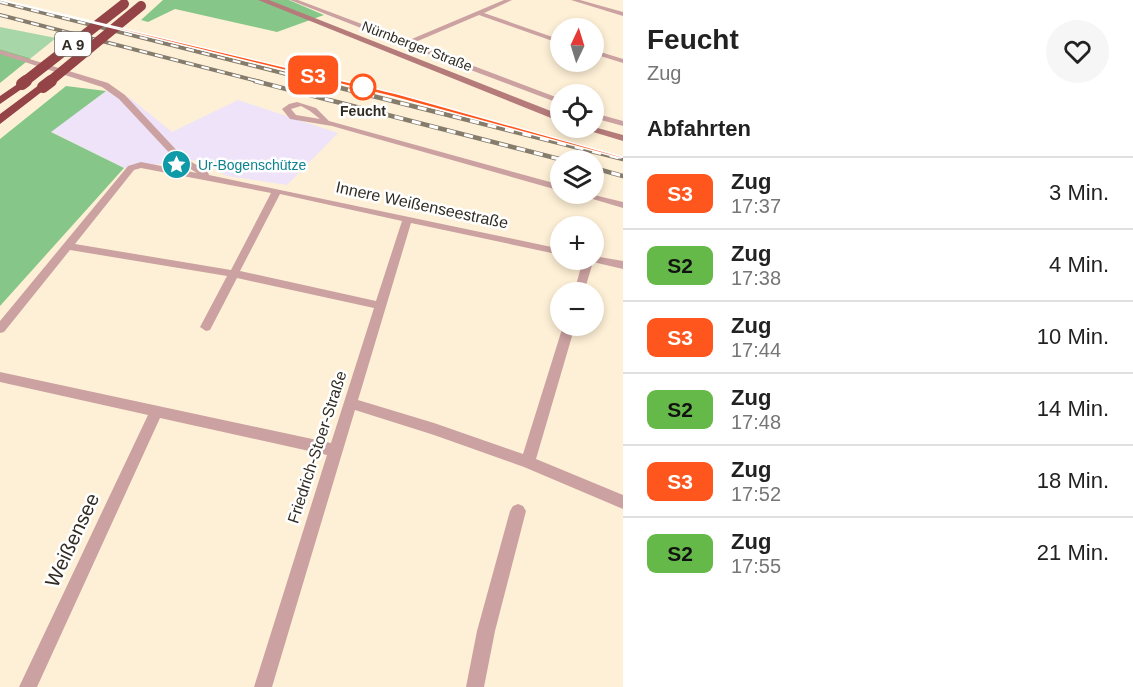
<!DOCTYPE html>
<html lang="de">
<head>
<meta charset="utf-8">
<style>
  body { margin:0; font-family:Helvetica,sans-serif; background:#f6f6f6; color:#222; height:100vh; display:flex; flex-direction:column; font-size:22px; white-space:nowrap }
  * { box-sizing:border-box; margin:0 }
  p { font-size:20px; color:#767676 }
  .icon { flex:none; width:33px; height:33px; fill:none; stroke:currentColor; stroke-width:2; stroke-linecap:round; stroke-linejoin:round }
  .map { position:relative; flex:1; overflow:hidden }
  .drawer { display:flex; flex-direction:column; background:#fff; width:510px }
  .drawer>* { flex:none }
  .badge { padding:0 12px; border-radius:9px; font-size:21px; line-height:39px }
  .needle { width:39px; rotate:4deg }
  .buttons { position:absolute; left:550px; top:18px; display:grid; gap:12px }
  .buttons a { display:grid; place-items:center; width:54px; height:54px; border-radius:50%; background:#fff; box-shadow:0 3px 9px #0003; font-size:30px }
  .map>.badge { position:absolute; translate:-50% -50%; box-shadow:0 0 0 3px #fff }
  h2 { padding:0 24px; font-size:22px; line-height:54px }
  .round { display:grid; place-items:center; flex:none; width:63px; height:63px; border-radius:32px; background:#f6f6f6 }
  .head { display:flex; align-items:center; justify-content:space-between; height:102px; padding:0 24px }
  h1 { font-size:28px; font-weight:800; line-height:45px }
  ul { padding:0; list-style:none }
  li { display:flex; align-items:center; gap:18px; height:72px; padding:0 24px; border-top:2px solid #e0e0e0 }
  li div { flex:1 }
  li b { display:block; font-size:22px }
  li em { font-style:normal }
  li .badge { min-width:66px; font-weight:700; text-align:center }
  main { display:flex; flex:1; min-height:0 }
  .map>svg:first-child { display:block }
  .industrial { fill:#eee3f8 }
  .green { fill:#a7d6a8 }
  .forest { fill:#86c789 }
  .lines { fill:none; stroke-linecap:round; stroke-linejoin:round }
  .minor { fill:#cba2a1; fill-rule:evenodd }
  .secondary { fill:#b57a7a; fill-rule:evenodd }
  .motorway { fill:#944347; fill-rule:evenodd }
  .rail-far1-casing { stroke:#857c6c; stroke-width:4 }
  .rail-casing { stroke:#857c6c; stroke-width:4.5 }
  .rail-far1 { stroke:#fff; stroke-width:2; stroke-dasharray:8; stroke-linecap:butt }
  .rail { stroke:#fff; stroke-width:3; stroke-dasharray:9; stroke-linecap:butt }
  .motorway-bridge-far1 { stroke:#944347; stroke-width:10 }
  .motorway-bridge { stroke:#944347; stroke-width:12 }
  .line { fill:#ff561d; stroke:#fff; stroke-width:1.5 }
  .stop-dot { fill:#fff; stroke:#ff561d; stroke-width:3 }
  .labels { text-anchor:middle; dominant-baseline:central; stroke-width:5; stroke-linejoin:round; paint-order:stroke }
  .far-street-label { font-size:14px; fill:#312c22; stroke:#fff }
  .far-stop-label { font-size:14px; font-weight:bold; fill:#312c22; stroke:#fff }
  .far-culture-label { font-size:14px; fill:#0d838f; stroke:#fff; text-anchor:start }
  .shield { fill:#fff; stroke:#6f6b64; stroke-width:1.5 }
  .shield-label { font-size:15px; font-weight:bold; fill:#312c22 }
  .street-label { font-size:16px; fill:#312c22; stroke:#fff }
  .near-street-label { font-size:20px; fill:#312c22; stroke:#fff }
</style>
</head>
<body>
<main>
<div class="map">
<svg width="623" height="687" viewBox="0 0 623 687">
  <rect width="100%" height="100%" fill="#fef0d6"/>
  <path class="industrial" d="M 106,91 L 130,98 L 172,132 L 238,100 L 338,133 L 287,185 L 227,176 L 199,160 L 124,168 L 50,131 Z"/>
  <path class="green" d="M 0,27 L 56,38 L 31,58 L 0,49 Z"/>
  <path class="forest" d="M 163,0 L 289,0 L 324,15 L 277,32 L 175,9 L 148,22 L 141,20 Z
    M 0,49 L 31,58 L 0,83 Z
    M 66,86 L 106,91 L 51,132 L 124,168 L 0,306 L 0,139 Z"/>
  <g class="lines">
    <path class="minor" d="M 290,0 L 298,0 L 407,41 L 504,0 L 512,0 L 484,13 L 561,40 L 561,44 L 479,15 L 413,43 L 561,99 L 561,104 L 404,45 Z
      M 571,0 L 580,0 L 623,12 L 623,16 Z
      M 0,50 L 108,83 L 125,95 L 182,156 L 208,172 L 209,175 L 561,249 L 561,255 L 411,223 L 358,400 L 434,423 L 523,454 L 563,326 L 575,326 L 536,459 L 623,495 L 623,509 L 524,467 L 434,435 L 355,410 L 272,687 L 254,687 L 327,455 L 160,418 L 37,687 L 19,687 L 148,415 L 0,382 L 0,372 L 331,443 L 374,308 L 237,278 L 210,330 L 206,331 L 200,327 L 227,276 L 70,250 L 4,332 L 0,333 L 0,321 L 128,166 L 141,162 L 197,173 L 176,160 L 119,99 L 102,87 L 0,54 ZM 141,168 L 271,193 L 231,270 L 75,244 L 134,170 ZM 280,194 L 402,221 L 376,301 L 240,271 Z
      M 594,50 L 623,59 L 623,63 L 594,54 Z
      M 297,102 L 316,108 L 329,121 L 561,185 L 561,191 L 332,126 L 290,119 L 282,109 L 289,104 ZM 301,106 L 310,111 L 320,119 L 296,115 L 291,109 Z
      M 594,113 L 623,121 L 623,126 L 594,118 Z
      M 576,194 L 590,194 L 623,202 L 623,208 Z
      M 594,256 L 623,261 L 623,269 L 593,262 L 584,292 L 574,292 L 583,260 L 594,260 Z
      M 518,504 L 523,506 L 526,511 L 495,631 L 484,687 L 466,687 L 477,631 L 510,511 L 513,506 Z"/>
    <path class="secondary" d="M 258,0 L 269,0 L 561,115 L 561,122 Z
      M 594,127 L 623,135 L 623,141 L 580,128 Z"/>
    <path class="motorway" d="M 22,81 L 27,84 L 26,86 L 0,104 L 0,96 Z
      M 39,85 L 48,87 L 0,124 L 0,114 Z"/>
    <defs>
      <path id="rail-far1" d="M 0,2 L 318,82
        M 0,15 L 261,82"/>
      <path id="rail" d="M 255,81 L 563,160
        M 313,81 L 623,159
        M 594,168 L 623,176"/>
    </defs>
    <use href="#rail-far1" class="rail-far1-casing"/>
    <use href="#rail" class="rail-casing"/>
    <use href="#rail-far1" class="rail-far1"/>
    <use href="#rail" class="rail"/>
    <path class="motorway-bridge-far1" d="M 24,82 L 124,4
      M 49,82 L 141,6"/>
    <path class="motorway-bridge" d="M 22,84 L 26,81
      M 43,87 L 51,81"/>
  </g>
  <path class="line" d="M 0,0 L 2,0 L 398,94 L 623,157 L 620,158 L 393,97 Z"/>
  <defs>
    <symbol id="sight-disc" viewBox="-11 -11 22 22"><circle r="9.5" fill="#0f9aa8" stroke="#fff"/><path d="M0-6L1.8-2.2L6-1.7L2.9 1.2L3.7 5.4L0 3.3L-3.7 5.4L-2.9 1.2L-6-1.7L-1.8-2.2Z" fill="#fff"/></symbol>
  </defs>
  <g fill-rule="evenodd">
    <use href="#sight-disc" x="160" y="148" width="33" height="33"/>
  </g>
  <circle class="stop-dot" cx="363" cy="87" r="12"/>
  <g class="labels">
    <g class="far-street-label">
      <text transform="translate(417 46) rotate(21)">Nürnberger Straße</text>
    </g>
    <g class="far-stop-label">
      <text x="363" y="111">Feucht</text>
    </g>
    <g class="far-culture-label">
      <text x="198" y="165">Ur-Bogenschütze</text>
    </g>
    <rect class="shield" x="55" y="32" width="36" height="24" rx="4.5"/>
    <g class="shield-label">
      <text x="73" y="44">A 9</text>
    </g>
    <g class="street-label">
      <text transform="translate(422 205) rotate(12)">Innere Weißenseestraße</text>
      <text transform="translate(317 447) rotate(-72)">Friedrich-Stoer-Straße</text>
    </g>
    <g class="near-street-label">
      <text transform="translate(72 540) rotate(-65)">Weißensee</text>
    </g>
  </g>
</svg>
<div class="buttons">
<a><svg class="needle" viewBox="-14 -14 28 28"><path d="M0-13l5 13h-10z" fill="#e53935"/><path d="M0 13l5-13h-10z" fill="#767676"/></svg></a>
<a><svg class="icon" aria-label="locate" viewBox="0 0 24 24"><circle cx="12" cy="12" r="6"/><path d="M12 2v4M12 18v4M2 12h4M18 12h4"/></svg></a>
<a><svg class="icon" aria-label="layers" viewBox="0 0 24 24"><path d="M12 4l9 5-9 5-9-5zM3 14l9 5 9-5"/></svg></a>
<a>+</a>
<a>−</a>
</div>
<b class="badge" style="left:313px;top:75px;background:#ff561d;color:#fff">S3</b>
</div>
<section class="drawer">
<div class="head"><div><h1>Feucht</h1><p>Zug</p></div><a class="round"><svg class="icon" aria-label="heart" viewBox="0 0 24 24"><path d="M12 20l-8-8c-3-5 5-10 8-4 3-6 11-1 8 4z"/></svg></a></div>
<h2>Abfahrten</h2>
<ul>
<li><span class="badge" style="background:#ff561d;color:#fff">S3</span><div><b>Zug</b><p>17:37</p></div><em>3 Min.</em></li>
<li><span class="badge" style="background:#65b949;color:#111">S2</span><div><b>Zug</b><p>17:38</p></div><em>4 Min.</em></li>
<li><span class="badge" style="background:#ff561d;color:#fff">S3</span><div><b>Zug</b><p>17:44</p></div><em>10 Min.</em></li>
<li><span class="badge" style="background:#65b949;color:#111">S2</span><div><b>Zug</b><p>17:48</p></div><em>14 Min.</em></li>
<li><span class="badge" style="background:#ff561d;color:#fff">S3</span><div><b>Zug</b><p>17:52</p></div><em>18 Min.</em></li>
<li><span class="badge" style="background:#65b949;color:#111">S2</span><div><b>Zug</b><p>17:55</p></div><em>21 Min.</em></li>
</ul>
</section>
</main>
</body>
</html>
